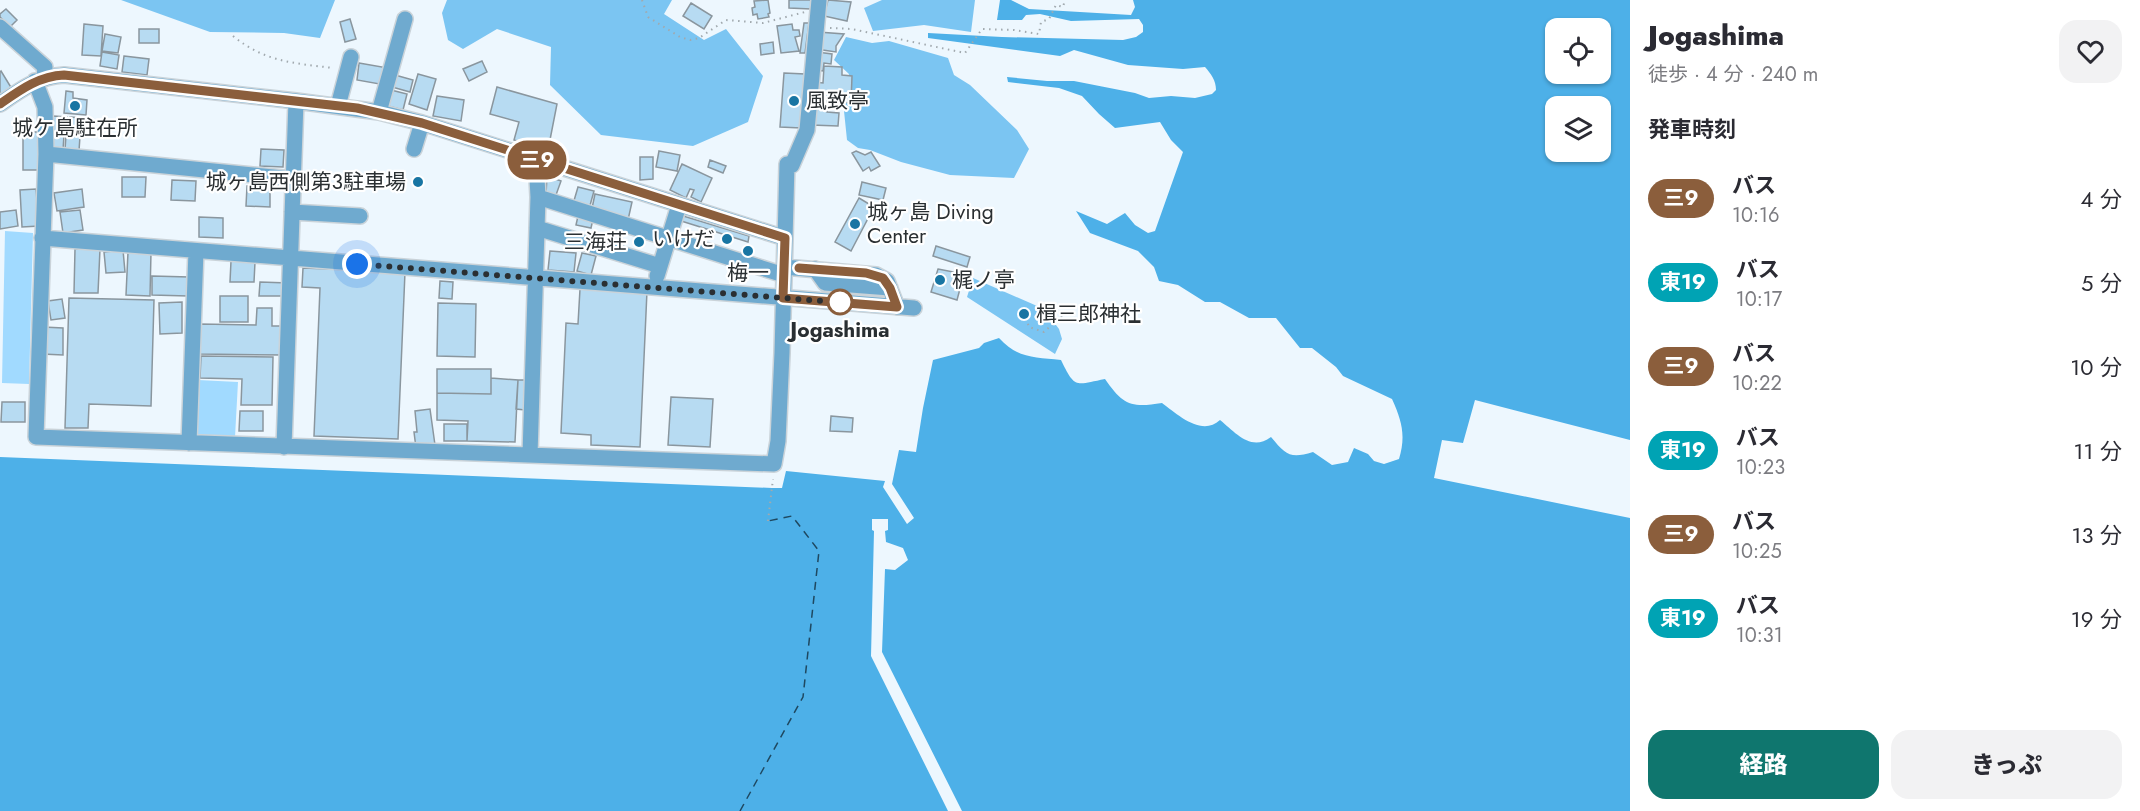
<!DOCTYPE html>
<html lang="ja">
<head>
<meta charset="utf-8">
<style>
  body { margin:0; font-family:Jost,"Noto Sans JP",sans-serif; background:#f2f2f3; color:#2b2b33; height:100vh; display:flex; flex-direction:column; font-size:22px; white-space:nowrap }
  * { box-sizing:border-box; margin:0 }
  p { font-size:20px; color:#7c7c81 }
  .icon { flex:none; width:33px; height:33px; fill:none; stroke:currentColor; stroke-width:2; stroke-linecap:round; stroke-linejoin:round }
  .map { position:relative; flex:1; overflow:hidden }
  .drawer { display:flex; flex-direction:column; background:#fff; width:510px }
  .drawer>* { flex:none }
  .badge { padding:0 12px; border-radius:20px; font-size:21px; line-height:39px }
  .fabs { position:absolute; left:1545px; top:18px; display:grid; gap:12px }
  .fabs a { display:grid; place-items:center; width:66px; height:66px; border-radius:12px; background:#fff; box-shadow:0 2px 4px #0004; font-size:30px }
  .you { position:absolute; width:30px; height:30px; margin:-15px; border:4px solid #fff; border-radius:50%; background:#1a73e8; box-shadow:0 0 0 9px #1a73e833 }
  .map>.badge { position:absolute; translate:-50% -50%; box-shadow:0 0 0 3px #fff }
  h2 { padding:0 18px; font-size:22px; line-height:54px }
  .round { display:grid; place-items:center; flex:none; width:63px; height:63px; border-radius:18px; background:#f2f2f3 }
  .headline { display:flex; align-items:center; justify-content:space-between; height:102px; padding:0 18px }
  h1 { font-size:28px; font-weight:800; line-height:45px }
  .cta { display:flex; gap:12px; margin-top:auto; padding:12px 18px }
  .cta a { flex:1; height:69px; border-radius:18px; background:#0f766e; color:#fff; font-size:24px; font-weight:800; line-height:69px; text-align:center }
  .cta a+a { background:#f2f2f3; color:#2b2b33 }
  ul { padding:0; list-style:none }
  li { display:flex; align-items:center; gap:18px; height:84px; padding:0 18px }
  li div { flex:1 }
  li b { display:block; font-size:22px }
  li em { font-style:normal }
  li .badge { min-width:66px; font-weight:700; text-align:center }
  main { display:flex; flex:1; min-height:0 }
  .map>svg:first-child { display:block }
  .green { fill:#a1daff }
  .forest { fill:#7bc5f2 }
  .water { fill:#4db0e8; fill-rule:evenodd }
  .pier { fill:#edf7fe }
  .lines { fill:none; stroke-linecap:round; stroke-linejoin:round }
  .ferry { stroke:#1f4860; stroke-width:1.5; stroke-dasharray:8 6; stroke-linecap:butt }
  .building { fill:#b7dbf2; stroke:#8a969e; stroke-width:1.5 }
  .minor-casing { stroke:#cad3d9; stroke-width:18 }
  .path { stroke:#a1a9ae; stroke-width:2; stroke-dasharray:1.5 4.5; stroke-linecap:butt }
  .minor { stroke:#6faacf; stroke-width:15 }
  .line-casing { stroke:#fff; stroke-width:14 }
  .line { stroke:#8b5e3c; stroke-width:9 }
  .walk { stroke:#2a2f32; stroke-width:6; stroke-dasharray:0 10.8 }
  .poi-dot { fill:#1875a3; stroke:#fff; stroke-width:2 }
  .stop-dot { fill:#fff; stroke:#8b5e3c; stroke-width:3 }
  .labels { text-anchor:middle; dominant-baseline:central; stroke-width:4.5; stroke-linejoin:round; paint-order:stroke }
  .poi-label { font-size:21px; fill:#2a2f32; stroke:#fff; text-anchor:start }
  .stop-label { font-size:21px; font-weight:bold; fill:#2a2f32; stroke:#fff }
</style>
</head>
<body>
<main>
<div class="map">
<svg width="1630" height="811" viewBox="0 0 1630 811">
  <rect width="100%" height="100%" fill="#edf7fe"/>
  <path class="green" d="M 5,231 L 33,233 L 29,384 L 2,383 Z
    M 198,380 L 238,382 L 235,437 L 196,436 Z"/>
  <path class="forest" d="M 121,0 L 335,0 L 320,38 L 284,33 L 210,32 Z
    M 447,0 L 672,0 L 664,14 L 704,40 L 726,29 L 763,76 L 748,122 L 693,146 L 601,135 L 550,85 L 551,47 L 497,29 L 463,49 L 448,40 L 442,13 Z
    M 882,0 L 975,0 L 971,32 L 924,25 L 873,31 L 864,8 Z
    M 846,37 L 872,43 L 889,41 L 948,58 L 954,75 L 970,85 L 1017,130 L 1029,149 L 1014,178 L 950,175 L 901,162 L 870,150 L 858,148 L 847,140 L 844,111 L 849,74 L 834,60 Z
    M 973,278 L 1044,309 L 1059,329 L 1062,339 L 1055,354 L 967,297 Z"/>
  <path class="water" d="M 1000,0 L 1011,0 L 1029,9 L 1131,15 L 1135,7 L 1133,0 L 1630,0 L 1630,440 L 1475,400 L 1463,443 L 1442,440 L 1434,478 L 1630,518 L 1630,811 L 0,811 L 0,457 L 772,488 L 782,488 L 786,471 L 885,481 L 883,487 L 907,524 L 914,518 L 892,484 L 899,450 L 916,452 L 923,408 L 933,360 L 979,348 L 984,343 L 999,338 C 1018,359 1035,357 1061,360 C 1075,389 1075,385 1105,379 C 1123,405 1131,408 1162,403 C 1178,415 1202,437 1220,420 C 1236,433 1251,452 1271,437 C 1286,455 1290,459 1313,452 L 1332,465 L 1348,462 L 1354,448 L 1368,454 L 1374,461 L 1384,464 L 1399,459 C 1406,436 1402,421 1392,399 L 1343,376 L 1336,367 L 1312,348 L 1300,348 L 1276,318 L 1249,318 L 1220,302 L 1205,302 L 1178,285 L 1159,281 L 1154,267 L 1138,251 L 1090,233 L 1076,211 L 1107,224 L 1125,213 L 1135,225 L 1148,233 L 1155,231 L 1183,152 L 1171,140 L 1160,122 L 1115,128 L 1099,114 L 1082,96 L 1059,88 L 1008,82 L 1007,77 L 1047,81 L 1074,81 L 1135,93 L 1149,98 L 1171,96 L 1195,98 L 1212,94 L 1216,90 C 1216,80 1211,74 1205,67 L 1183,69 L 1128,65 L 1074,50 L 1060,56 L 928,38 L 928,33 L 1002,37 L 1123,40 L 1136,37 L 1143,32 L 1143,25 L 1139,19 L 1071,21 L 1040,14 L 1026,15 L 1022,20 L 997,20 ZM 1556,28 L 1600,28 L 1600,74 L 1556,74 ZM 1556,106 L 1600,106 L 1600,152 L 1556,152 Z"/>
  <path class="pier" d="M 872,519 L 888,519 L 888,530 L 885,531 L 886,542 L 903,548 L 908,560 L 895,570 L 885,569 L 882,652 L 962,811 L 948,811 L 871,656 L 874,531 L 872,530 Z"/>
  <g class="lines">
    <path class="ferry" d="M 740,811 L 803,697 L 819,551 L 792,516 L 768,521"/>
  </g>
  <path class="building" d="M 768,0 L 770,13 L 768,14 L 769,17 L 758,19 L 757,14 L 753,15 L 752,8 L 755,7 L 754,1 Z
    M 789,0 L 812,0 L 811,9 L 789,8 Z
    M 828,0 L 851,2 L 847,21 L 824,16 Z
    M 691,3 L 712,16 L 704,29 L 683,16 Z
    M 6,9 L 17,20 L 10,27 L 0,17 L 0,14 Z
    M 350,19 L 356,39 L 345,42 L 340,22 Z
    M 804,23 L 809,23 L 805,53 L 800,53 Z
    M 84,24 L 103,26 L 101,56 L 82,55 Z
    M 792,24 L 793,30 L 799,30 L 800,36 L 795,37 L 799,51 L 781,53 L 777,26 Z
    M 139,29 L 159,29 L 159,43 L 139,43 Z
    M 818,32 L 844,34 L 836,46 L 836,52 L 816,49 Z
    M 105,34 L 121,37 L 118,53 L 102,51 Z
    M 773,42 L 774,53 L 761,55 L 760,44 Z
    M 102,52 L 119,55 L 117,69 L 100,66 Z
    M 817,52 L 832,54 L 831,64 L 824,63 L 823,71 L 815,70 Z
    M 124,56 L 149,59 L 147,75 L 122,72 Z
    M 482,61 L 487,72 L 469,81 L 463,69 Z
    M 359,63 L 388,68 L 385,85 L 357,80 Z
    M 824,66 L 842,67 L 842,75 L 852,76 L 851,103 L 827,101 L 827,112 L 839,113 L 838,126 L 811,125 L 813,82 L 823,83 Z
    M 1,71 L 12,89 L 0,96 L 0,72 Z
    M 784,73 L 805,74 L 801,128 L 780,127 Z
    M 418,74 L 436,79 L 427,110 L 409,104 Z
    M 395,75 L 413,80 L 410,92 L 392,87 Z
    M 497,87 L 557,104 L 548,150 L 514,140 L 519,122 L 490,114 Z
    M 391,90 L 407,94 L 403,110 L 388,106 Z
    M 66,91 L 73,92 L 73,98 L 87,100 L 86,115 L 64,113 Z
    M 437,96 L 464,100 L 461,121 L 433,116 Z
    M 53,116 L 67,117 L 66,132 L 51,131 Z
    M 70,117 L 84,118 L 83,133 L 68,132 Z
    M 23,132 L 40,132 L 40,170 L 23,170 Z
    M 50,134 L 64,135 L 63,150 L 48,149 Z
    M 66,135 L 80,136 L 79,151 L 65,150 Z
    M 261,149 L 284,150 L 283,167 L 260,166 Z
    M 659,151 L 680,155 L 677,171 L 656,167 Z
    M 856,151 L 865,155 L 871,152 L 880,166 L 871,171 L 869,167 L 863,171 L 852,153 Z
    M 640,157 L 653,157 L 653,179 L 640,180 Z
    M 710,160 L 726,166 L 723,173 L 708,167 Z
    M 682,164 L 712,178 L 701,202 L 691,197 L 694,190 L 690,189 L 686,198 L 670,190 Z
    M 547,176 L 561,181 L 556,195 L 546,194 Z
    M 122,177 L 146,177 L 145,197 L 122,197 Z
    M 172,180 L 196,181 L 195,201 L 171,200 Z
    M 862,182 L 886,188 L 883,200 L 859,195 Z
    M 247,186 L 270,186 L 270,207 L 246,206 Z
    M 578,187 L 594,191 L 589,209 L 573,204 Z
    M 36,189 L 39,226 L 22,227 L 20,190 Z
    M 82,189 L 84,207 L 57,211 L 54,193 Z
    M 595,194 L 632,202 L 628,220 L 591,213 Z
    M 859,198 L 874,207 L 851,251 L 835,242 Z
    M 16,210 L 18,226 L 0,229 L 0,212 Z
    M 80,210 L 83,230 L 63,233 L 60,212 Z
    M 680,215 L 749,236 L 748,242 L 678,220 Z
    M 578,216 L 593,219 L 591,228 L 576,225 Z
    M 199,217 L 223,218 L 223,238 L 199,237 Z
    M 936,246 L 970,257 L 967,267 L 933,256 Z
    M 75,249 L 100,249 L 98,293 L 74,293 Z
    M 123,250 L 125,272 L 106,273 L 104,252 Z
    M 550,251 L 576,253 L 574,272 L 548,270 Z
    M 128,252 L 151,252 L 150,296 L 126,295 Z
    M 582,253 L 596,256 L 591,275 L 577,271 Z
    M 231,261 L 255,262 L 254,282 L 230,282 Z
    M 303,268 L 405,272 L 398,439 L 314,436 L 320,288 L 302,287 Z
    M 938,269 L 964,274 L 957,300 L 931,292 Z
    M 152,276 L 189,277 L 188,296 L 152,295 Z
    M 440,281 L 453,282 L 452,299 L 439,298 Z
    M 260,282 L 288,283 L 287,296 L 259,296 Z
    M 580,289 L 647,291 L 640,447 L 591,445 L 591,435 L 561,433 L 566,323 L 578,324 Z
    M 220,296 L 248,296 L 248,322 L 220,322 Z
    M 69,298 L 154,300 L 151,406 L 89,404 L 88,428 L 65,428 Z
    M 62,299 L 65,318 L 51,320 L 48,301 Z
    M 182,302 L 182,333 L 160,334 L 159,303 Z
    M 438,303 L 476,304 L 475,357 L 437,356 Z
    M 257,308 L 272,308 L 272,326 L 283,326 L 283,355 L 199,354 L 200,324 L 256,325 Z
    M 43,327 L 63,328 L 63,355 L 42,354 Z
    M 201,356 L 273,357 L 272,405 L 241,405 L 242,379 L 200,378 Z
    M 437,369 L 491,369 L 491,394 L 437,393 Z
    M 491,378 L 518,380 L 515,442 L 467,441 L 468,421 L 437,420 L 437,393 L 491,394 Z
    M 518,380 L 526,380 L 525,410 L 516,409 Z
    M 671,397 L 713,399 L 710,447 L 668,445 Z
    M 2,402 L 25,402 L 25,422 L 1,422 Z
    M 430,409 L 435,445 L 416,448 L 414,432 L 417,432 L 415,411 Z
    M 240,411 L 263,411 L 263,431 L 239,431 Z
    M 831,416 L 853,418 L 852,432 L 830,431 Z
    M 444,424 L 467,424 L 467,441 L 444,441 Z"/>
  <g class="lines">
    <defs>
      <path id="minor" d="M 0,27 L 45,67 L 44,78
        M 35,81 L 45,107 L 46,154 L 36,437 L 774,464 L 778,441 L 782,353 L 787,164 L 792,165 L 807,130 L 819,0
        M 0,104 C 20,90 39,76 64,75 L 296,101 L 379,112 L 422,123 L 785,238
        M 338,106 L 351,57
        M 379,112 L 405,19
        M 414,149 L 422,123
        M 46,154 L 293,179
        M 538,197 L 784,275
        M 292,212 L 360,216
        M 537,228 L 660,266
        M 42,238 L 914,308
        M 784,267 L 876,275 L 887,281 L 897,307
        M 815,269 L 825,283 L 890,288
        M 657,276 L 679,205
        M 189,443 L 196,251
        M 284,447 L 296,101
        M 530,455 L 538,197 L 536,159"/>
    </defs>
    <use href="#minor" class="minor-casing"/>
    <path class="path" d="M 642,0 L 648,17 L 680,37 L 690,40 L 699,38 L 726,20 L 763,23 L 805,12
      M 830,28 L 852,29 L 965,53 L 982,29 L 1014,30 L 1039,34 L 1041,22 L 1049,19 L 1056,5 L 1063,7 L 1065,0
      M 233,36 C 265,62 293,63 333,68
      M 1026,318 L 1029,327 L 1044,332 L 1064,314
      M 768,521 L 773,479"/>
    <use href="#minor" class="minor"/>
  </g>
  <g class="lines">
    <defs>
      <path id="line" d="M 0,104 C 20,90 39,76 64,75 L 357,108 L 422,123 L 785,238 L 783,298 L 897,307 L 890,288 L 883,278 L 866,273 L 799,268"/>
    </defs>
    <use href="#line" class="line-casing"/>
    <use href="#line" class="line"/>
    <path class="walk" d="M 357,264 L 847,303 L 840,302"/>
  </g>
  <g class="poi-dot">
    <circle cx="794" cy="101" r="6"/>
    <circle cx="75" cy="106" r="6"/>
    <circle cx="418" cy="182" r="6"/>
    <circle cx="855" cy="224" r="6"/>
    <circle cx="727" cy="239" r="6"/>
    <circle cx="639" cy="242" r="6"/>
    <circle cx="748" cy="251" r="6"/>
    <circle cx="940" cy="280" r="6"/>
    <circle cx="1024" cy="314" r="6"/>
  </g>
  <circle class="stop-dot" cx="840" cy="302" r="12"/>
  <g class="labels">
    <g class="poi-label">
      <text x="806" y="101">風致亭</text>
      <text x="75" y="128" text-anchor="middle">城ケ島駐在所</text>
      <text x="406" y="182" text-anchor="end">城ヶ島西側第3駐車場</text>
      <text x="867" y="212">城ヶ島 Diving<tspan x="867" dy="24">Center</tspan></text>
      <text x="715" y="239" text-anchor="end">いけだ</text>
      <text x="627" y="242" text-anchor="end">三海荘</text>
      <text x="748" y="273" text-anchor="middle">梅一</text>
      <text x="952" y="280">梶ノ亭</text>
      <text x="1036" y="314">楫三郎神社</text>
    </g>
    <g class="stop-label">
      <text x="840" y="330">Jogashima</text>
    </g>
  </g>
</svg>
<div class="fabs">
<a><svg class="icon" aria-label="locate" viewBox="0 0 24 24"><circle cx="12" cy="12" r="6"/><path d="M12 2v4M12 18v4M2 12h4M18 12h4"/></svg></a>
<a><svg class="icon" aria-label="layers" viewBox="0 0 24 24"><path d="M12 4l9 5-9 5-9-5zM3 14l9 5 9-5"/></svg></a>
</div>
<div class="you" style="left:357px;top:264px"></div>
<b class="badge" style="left:537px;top:160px;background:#8b5e3c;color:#fff">三9</b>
</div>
<section class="drawer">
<div class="headline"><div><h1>Jogashima</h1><p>徒歩 · 4 分 · 240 m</p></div><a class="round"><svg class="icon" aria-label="heart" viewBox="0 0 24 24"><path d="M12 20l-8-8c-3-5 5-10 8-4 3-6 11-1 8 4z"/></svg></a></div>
<h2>発車時刻</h2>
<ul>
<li><span class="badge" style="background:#8b5e3c;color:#fff">三9</span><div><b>バス</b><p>10:16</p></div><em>4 分</em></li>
<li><span class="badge" style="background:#00a3b4;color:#fff">東19</span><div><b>バス</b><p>10:17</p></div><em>5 分</em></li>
<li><span class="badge" style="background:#8b5e3c;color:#fff">三9</span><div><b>バス</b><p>10:22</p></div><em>10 分</em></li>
<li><span class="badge" style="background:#00a3b4;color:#fff">東19</span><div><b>バス</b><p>10:23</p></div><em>11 分</em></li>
<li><span class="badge" style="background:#8b5e3c;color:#fff">三9</span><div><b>バス</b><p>10:25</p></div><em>13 分</em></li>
<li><span class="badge" style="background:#00a3b4;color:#fff">東19</span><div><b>バス</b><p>10:31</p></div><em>19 分</em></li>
</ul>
<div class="cta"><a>経路</a><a>きっぷ</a></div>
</section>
</main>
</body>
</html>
